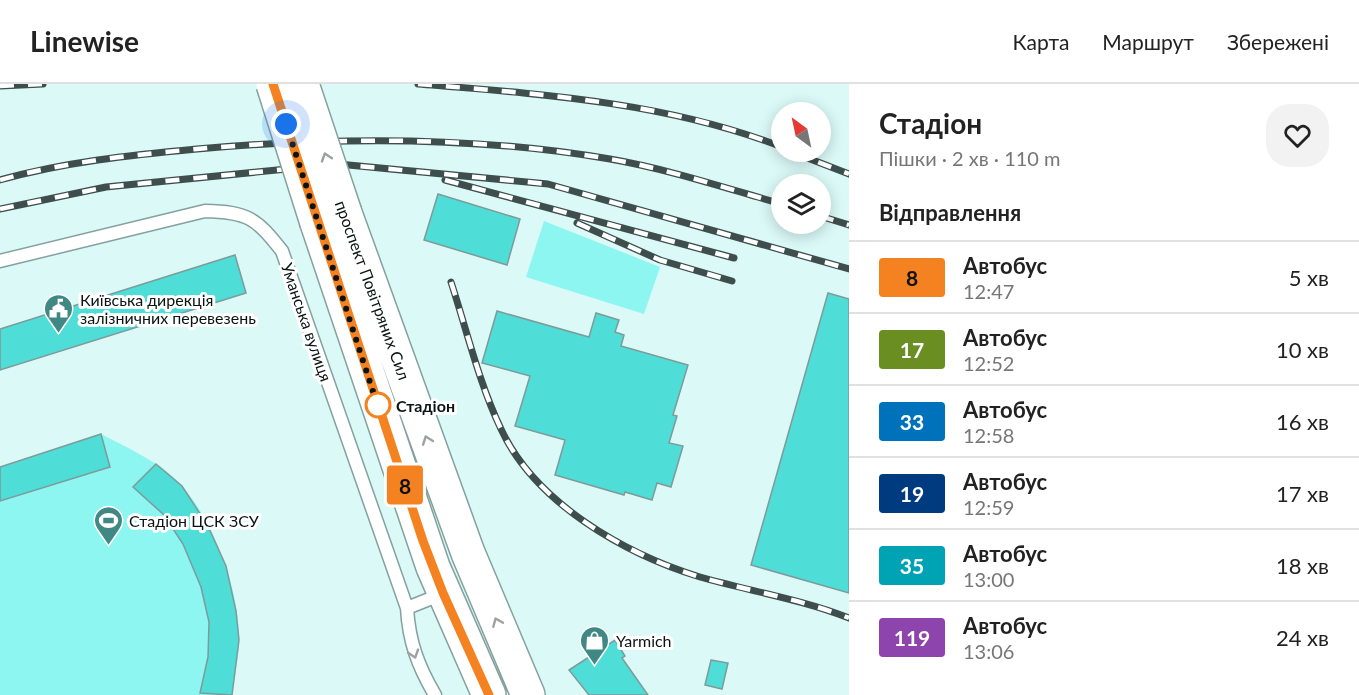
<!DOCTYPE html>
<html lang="uk">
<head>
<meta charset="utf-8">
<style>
  body { margin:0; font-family:Lato,sans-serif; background:#f2f2f2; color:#222; height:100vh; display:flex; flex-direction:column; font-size:22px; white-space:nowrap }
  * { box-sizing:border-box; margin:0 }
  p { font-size:20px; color:#767676 }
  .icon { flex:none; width:33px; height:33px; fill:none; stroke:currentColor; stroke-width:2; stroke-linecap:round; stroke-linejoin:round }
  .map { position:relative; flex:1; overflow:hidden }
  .drawer { display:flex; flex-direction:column; background:#fff; width:510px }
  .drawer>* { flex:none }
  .badge { padding:0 12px; border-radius:4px; font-size:21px; line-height:39px }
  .needle { width:39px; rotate:327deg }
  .controls { position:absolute; left:771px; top:18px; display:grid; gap:12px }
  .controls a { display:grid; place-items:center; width:60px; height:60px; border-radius:50%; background:#fff; box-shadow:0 3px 15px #0003; font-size:30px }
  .you { position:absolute; width:30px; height:30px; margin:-15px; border:4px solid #fff; border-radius:50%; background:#1a73e8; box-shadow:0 0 0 9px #1a73e833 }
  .map>.badge { position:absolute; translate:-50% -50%; box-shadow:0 0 0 3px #fff }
  h2 { padding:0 30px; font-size:22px; line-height:54px }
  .round { display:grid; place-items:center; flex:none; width:63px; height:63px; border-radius:24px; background:#f2f2f2 }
  .headline { display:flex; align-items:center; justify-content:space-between; height:102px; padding:0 30px }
  h1 { font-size:28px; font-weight:700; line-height:45px }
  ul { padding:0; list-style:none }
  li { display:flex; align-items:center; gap:18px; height:72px; padding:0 30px; border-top:2px solid #e0e0e0 }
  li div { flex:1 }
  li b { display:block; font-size:22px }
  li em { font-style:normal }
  li .badge { min-width:66px; font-weight:700; text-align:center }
  header { display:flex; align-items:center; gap:36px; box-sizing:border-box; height:84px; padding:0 30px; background:#fff; border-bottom:2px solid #e0e0e0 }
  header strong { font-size:28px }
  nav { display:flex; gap:33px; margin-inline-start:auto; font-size:21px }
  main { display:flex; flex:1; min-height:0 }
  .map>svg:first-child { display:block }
  .green { fill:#8ef6f0 }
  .building { fill:#4eddd7; stroke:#7e9b99; stroke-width:1.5 }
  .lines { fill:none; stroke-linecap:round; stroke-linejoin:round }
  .service-casing { stroke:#84a19f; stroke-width:15 }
  .primary-casing { stroke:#84a19f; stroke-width:36 }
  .service { stroke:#fff; stroke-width:12 }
  .primary { stroke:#fff; stroke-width:33 }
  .rail-casing { stroke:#3e4e4d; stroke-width:7 }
  .rail { stroke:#fff; stroke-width:4.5; stroke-dasharray:14; stroke-linecap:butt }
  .primary-bridge-casing { stroke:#84a19f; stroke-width:36; stroke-linecap:butt }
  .primary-bridge { stroke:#fff; stroke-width:33 }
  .oneway { stroke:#9da1a1 }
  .line-casing { stroke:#fff; stroke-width:14 }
  .line { stroke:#f58220; stroke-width:9 }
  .walk { stroke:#091413; stroke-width:6; stroke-dasharray:0 10.8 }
  .stop-dot { fill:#fff; stroke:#f58220; stroke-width:3 }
  .labels { text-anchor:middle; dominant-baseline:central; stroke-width:6; stroke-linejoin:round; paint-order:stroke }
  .street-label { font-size:16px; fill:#091413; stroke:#fff }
  .poi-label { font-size:16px; fill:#091413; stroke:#fff; text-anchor:start }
  .stop-label { font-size:16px; font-weight:bold; fill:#091413; stroke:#fff; text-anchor:start }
</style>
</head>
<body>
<header>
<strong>Linewise</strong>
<nav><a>Карта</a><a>Маршрут</a><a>Збережені</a></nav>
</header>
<main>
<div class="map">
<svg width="849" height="611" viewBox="0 0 849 611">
  <rect width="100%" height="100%" fill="#daf9f7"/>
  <path class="green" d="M 544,137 L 660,183 L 644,230 L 526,193 Z
    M 101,350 C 129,365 161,378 182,402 C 214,438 240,507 239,556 C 239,574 234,593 232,611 L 0,611 L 0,383 Z"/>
  <path class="building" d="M 438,110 L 520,135 L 507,181 L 424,156 Z
    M 235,171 L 246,209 L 0,286 L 0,245 Z
    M 828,209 L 849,215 L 849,509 L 751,481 Z
    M 497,227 L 589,253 L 596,229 L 619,236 L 615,248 L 624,251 L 621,262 L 688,281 L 673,331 L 677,332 L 669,359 L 683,362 L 671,403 L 657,399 L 652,416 L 625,408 L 624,411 L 555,391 L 565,356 L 515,342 L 530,292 L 482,279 Z
    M 101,350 L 110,383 L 0,417 L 0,383 Z
    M 156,380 L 182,402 L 208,442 L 226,482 L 236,527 L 239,556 L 232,611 L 200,609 L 208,573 L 209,538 L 201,503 L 183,460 L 164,431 L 133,403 Z
    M 615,556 L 625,572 L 622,574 L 648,611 L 589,611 L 569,586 Z
    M 711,576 L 728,579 L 722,605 L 705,601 Z"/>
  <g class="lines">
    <defs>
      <path id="service" d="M 0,177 L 205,127 C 248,128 256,134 282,167 L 407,524 C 409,558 418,582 435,611
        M 407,524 L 442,510"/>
      <path id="primary" d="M 345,129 L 468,469 L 528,611
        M 317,139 L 433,483 L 489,611"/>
    </defs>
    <use href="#service" class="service-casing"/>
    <use href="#primary" class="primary-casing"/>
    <use href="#service" class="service"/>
    <use href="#primary" class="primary"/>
    <defs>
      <path id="rail" d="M 418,0 C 541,10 666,18 782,63
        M 0,2 L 43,0
        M 792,68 L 849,90
        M 0,96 C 64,78 131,71 197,65 C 332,53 476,52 610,75 C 668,85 725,104 782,120
        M 445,96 L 734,174
        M 0,125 L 106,103 L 338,80 L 548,100 L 849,185
        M 820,132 L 849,141
        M 577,139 L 660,176 L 732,197
        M 451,198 C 467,247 479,299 501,345 C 535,419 625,470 700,493 C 749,507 801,515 849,534"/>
    </defs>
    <use href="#rail" class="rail-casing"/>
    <use href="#rail" class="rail"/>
    <defs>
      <path id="primary-bridge" d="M 273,0 L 317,139
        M 302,0 L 345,129"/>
    </defs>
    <use href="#primary-bridge" class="primary-bridge-casing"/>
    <use href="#primary-bridge" class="primary-bridge"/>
  </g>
  <defs><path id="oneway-chevron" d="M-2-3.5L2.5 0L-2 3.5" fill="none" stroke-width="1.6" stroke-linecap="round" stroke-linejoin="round" transform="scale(1.5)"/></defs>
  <g class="oneway">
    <use href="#oneway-chevron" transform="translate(326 73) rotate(-108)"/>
    <use href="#oneway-chevron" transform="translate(427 356) rotate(-110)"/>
    <use href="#oneway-chevron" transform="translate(497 538) rotate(-113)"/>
    <use href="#oneway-chevron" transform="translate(414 570) rotate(72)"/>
  </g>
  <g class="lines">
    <defs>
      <path id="line" d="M 273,0 L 423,457 L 443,509 L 489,611"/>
    </defs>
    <use href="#line" class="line-casing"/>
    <use href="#line" class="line"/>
    <path class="walk" d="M 286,40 L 381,332 L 378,321"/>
  </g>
  <defs>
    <symbol id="civic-pin" viewBox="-11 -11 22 30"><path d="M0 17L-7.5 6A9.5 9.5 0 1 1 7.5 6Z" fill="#408884" stroke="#fff"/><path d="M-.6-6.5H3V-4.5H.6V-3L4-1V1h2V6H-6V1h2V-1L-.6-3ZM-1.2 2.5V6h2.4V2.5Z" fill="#fff"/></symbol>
    <symbol id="stadium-pin" viewBox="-11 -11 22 30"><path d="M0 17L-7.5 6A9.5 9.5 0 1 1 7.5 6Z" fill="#408884" stroke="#fff"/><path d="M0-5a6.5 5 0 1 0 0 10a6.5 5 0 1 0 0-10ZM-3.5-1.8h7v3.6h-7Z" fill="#fff"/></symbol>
    <symbol id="shop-pin" viewBox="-11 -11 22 30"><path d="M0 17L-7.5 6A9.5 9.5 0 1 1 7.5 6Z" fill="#408884" stroke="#fff"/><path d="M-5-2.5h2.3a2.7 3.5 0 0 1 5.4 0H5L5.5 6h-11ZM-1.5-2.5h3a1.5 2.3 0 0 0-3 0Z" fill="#fff"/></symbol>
  </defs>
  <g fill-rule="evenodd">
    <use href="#civic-pin" x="42" y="208" width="33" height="45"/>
    <use href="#stadium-pin" x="92" y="420" width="33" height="45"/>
    <use href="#shop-pin" x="578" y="540" width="33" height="45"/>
  </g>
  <circle class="stop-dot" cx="378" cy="321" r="12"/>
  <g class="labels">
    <g class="street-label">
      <text transform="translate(373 206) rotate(70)">проспект Повітряних Сил</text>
      <text transform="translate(307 238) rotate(71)">Уманська вулиця</text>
    </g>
    <g class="poi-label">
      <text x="80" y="215">Київська дирекція<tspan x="80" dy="18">залізничних перевезень</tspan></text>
      <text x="129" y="436">Стадіон ЦСК ЗСУ</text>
      <text x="616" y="556">Yarmich</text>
    </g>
    <g class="stop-label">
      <text x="396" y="321">Стадіон</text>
    </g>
  </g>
</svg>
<div class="controls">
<a><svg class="needle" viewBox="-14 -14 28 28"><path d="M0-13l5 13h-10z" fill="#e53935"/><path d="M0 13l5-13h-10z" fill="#767676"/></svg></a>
<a><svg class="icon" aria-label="layers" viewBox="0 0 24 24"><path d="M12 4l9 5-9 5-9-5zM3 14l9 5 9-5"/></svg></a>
</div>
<div class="you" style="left:286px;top:40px"></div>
<b class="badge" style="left:405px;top:401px;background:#f58220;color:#111">8</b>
</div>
<section class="drawer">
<div class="headline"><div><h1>Стадіон</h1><p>Пішки · 2 хв · 110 m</p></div><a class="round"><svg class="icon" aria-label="heart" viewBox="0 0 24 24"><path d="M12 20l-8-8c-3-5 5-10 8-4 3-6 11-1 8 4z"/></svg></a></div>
<h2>Відправлення</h2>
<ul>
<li><span class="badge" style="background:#f58220;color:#111">8</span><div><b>Автобус</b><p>12:47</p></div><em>5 хв</em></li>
<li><span class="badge" style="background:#6b8e23;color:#fff">17</span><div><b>Автобус</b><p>12:52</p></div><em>10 хв</em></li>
<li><span class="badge" style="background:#0072bc;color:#fff">33</span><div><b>Автобус</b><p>12:58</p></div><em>16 хв</em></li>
<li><span class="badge" style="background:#003b80;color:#fff">19</span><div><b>Автобус</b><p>12:59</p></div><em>17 хв</em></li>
<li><span class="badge" style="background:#00a3b4;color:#fff">35</span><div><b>Автобус</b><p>13:00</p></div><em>18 хв</em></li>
<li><span class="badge" style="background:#8e44ad;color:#fff">119</span><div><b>Автобус</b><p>13:06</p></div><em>24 хв</em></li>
</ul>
</section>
</main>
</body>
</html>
